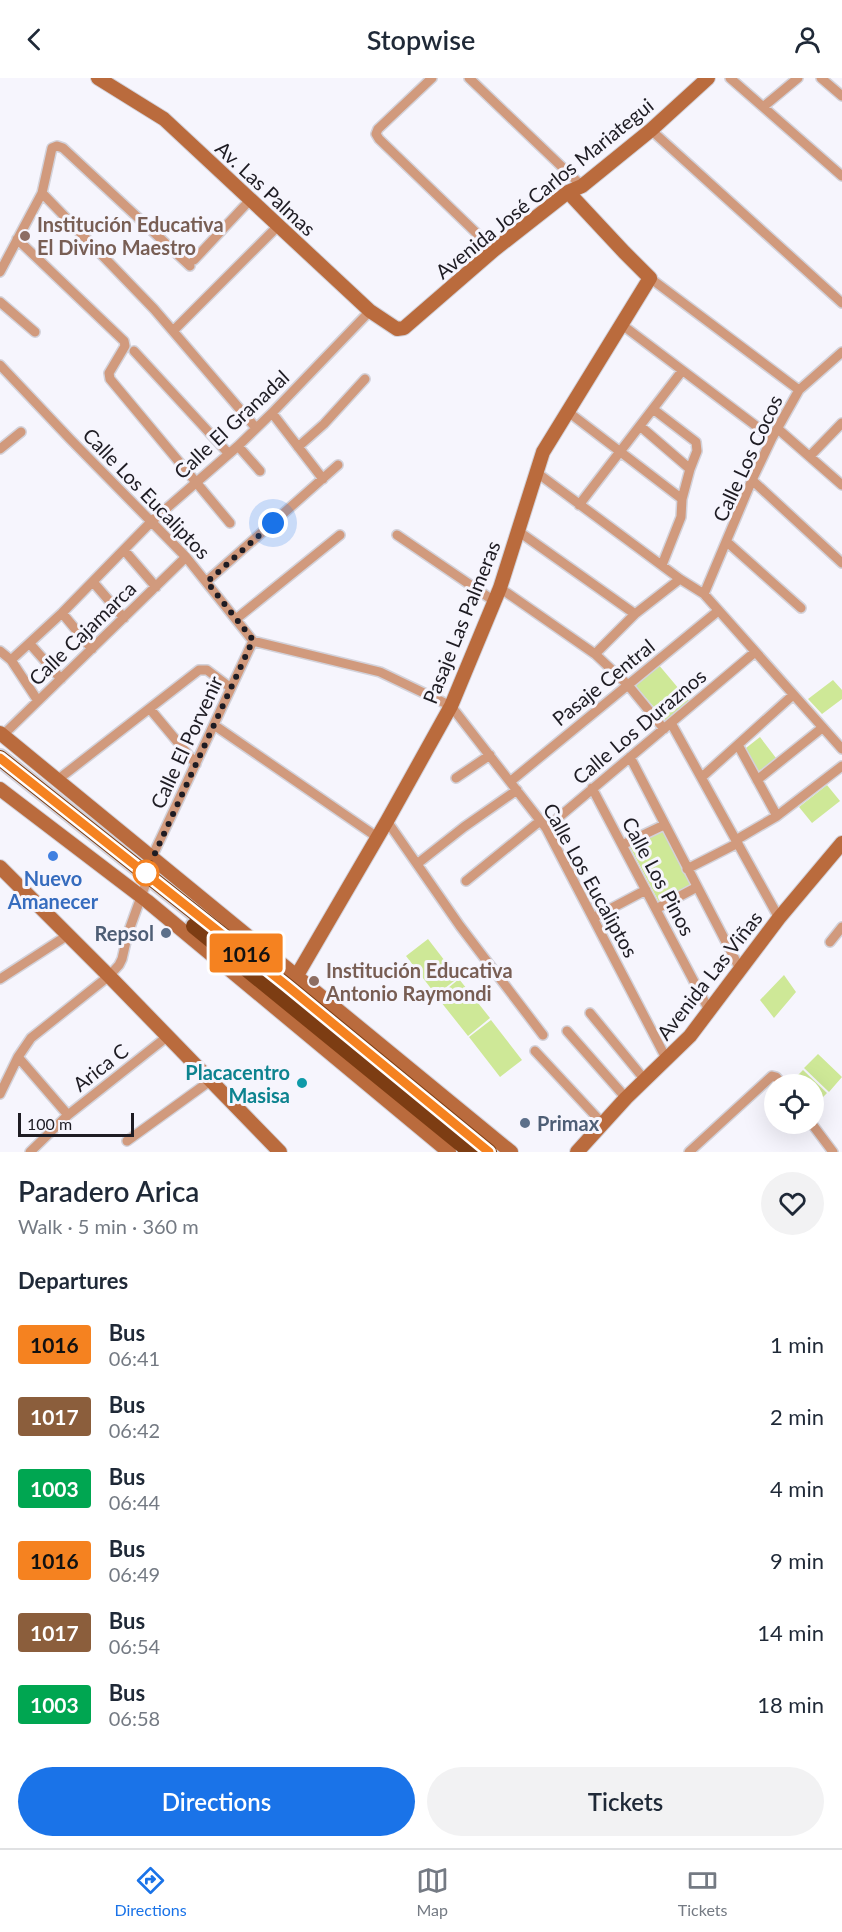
<!DOCTYPE html>
<html lang="en">
<head>
<meta charset="utf-8">
<style>
  body { margin:0; font-family:Lato,sans-serif; background:#f2f2f3; color:#1f2937; height:100vh; display:flex; flex-direction:column; font-size:22px; white-space:nowrap }
  * { box-sizing:border-box; margin:0 }
  p { font-size:20px; color:#747a83 }
  .icon { flex:none; width:33px; height:33px; fill:none; stroke:currentColor; stroke-width:2; stroke-linecap:round; stroke-linejoin:round }
  .map { position:relative; height:1074px; overflow:hidden }
  .details { display:flex; flex-direction:column; background:#fff; flex:1 }
  .details>* { flex:none }
  .badge { padding:0 12px; border-radius:4px; font-size:21px; line-height:39px }
  .tools { position:absolute; left:764px; top:996px; display:grid; gap:12px }
  .tools a { display:grid; place-items:center; width:60px; height:60px; border-radius:50%; background:#fff; box-shadow:0 6px 24px #0002; font-size:30px }
  .scale { position:absolute; left:18px; bottom:15px; width:116px; box-sizing:border-box; padding-left:6px; border:3px solid #1e1c23; border-top:0; font-size:16px; line-height:21px; white-space:nowrap; color:#1e1c23; -webkit-text-stroke:4px #f6f5fd; paint-order:stroke }
  .you { position:absolute; width:30px; height:30px; margin:-15px; border:4px solid #fff; border-radius:50%; background:#1a73e8; box-shadow:0 0 0 9px #1a73e833 }
  .map>.badge { position:absolute; translate:-50% -50%; box-shadow:0 0 0 3px #fff }
  h2 { padding:0 18px; font-size:22px; line-height:54px }
  .round { display:grid; place-items:center; flex:none; width:63px; height:63px; border-radius:32px; background:#f2f2f3 }
  .overview { display:flex; align-items:center; justify-content:space-between; height:102px; padding:0 18px }
  h1 { font-size:28px; font-weight:600; line-height:45px }
  .cta { display:flex; gap:12px; margin-top:auto; padding:12px 18px }
  .cta a { flex:1; height:69px; border-radius:36px; background:#1a73e8; color:#fff; font-size:24px; font-weight:600; line-height:69px; text-align:center }
  .cta a+a { background:#f2f2f3; color:#1f2937 }
  ul { padding:0; list-style:none }
  li { display:flex; align-items:center; gap:18px; height:72px; padding:0 18px }
  li div { flex:1 }
  li b { display:block; font-size:22px }
  li em { font-style:normal }
  li .badge { min-width:66px; font-weight:700; text-align:center }
  header { display:flex; justify-content:space-between; align-items:center; height:78px; padding:0 18px; background:#fff; font-size:27px; font-weight:600 }
  .dock { display:flex; justify-content:space-around; align-items:center; height:84px; border-top:2px solid #e0e1e3; background:#fff; font-size:16px; color:#747a83 }
  .dock a { display:grid; justify-items:center; gap:3px }
  .dock .active { color:#1a73e8 }
  .map>svg:first-child { display:block }
  .green { fill:#cee897 }
  .lines { fill:none; stroke-linecap:round; stroke-linejoin:round }
  .street-casing { stroke:#d3d2da; stroke-width:12 }
  .secondary-casing { stroke:#d3d2da; stroke-width:16 }
  .highway-casing { stroke:#d3d2da; stroke-width:20 }
  .street { stroke:#d19a7d; stroke-width:9 }
  .secondary { stroke:#ba6b3d; stroke-width:14 }
  .highway { stroke:#7d3d13; stroke-width:16 }
  .line-casing { stroke:#fff; stroke-width:14 }
  .line { stroke:#f58220; stroke-width:9 }
  .walk { stroke:#1e1c23; stroke-width:6; stroke-dasharray:0 10.8 }
  .education-dot { fill:#8d6e63; stroke:#f6f5fd; stroke-width:2 }
  .shop-dot { fill:#3f7fe0; stroke:#f6f5fd; stroke-width:2 }
  .stop-dot { fill:#fff; stroke:#f58220; stroke-width:3 }
  .service-dot { fill:#5c6f8a; stroke:#f6f5fd; stroke-width:2 }
  .culture-dot { fill:#0f9aa8; stroke:#f6f5fd; stroke-width:2 }
  .labels { text-anchor:middle; dominant-baseline:central; stroke-width:6; stroke-linejoin:round; paint-order:stroke }
  .street-label { font-size:20px; fill:#1e1c23; stroke:#f6f5fd }
  .education-label { font-size:20px; font-weight:bold; fill:#785e54; stroke:#f6f5fd; text-anchor:start }
  .shop-label { font-size:20px; font-weight:bold; fill:#366cbe; stroke:#f6f5fd }
  .service-label { font-size:20px; font-weight:bold; fill:#4e5e75; stroke:#f6f5fd; text-anchor:end }
  .culture-label { font-size:20px; font-weight:bold; fill:#0d838f; stroke:#f6f5fd; text-anchor:end }
</style>
</head>
<body>
<header><svg class="icon" aria-label="back" viewBox="0 0 24 24"><path d="M15 5l-7 7 7 7"/></svg>Stopwise<svg class="icon" aria-label="person" viewBox="0 0 24 24"><circle cx="12" cy="8" r="4"/><path d="M4 21q1-7 8-7t8 7"/></svg></header>
<div class="map">
<svg width="842" height="1074" viewBox="0 0 842 1074">
  <rect width="100%" height="100%" fill="#f6f5fd"/>
  <path class="green" d="M 658,586 L 690,624 L 666,643 L 634,606 Z
    M 833,602 L 842,612 L 842,621 L 822,636 L 808,621 Z
    M 760,659 L 776,680 L 758,694 L 746,670 Z
    M 827,707 L 840,723 L 812,745 L 799,729 Z
    M 663,750 L 693,808 L 660,826 L 629,767 Z
    M 428,861 L 458,900 L 436,917 L 406,878 Z
    M 784,897 L 796,914 L 774,940 L 760,922 Z
    M 459,901 L 490,940 L 468,958 L 437,919 Z
    M 491,942 L 522,982 L 500,999 L 469,959 Z
    M 818,976 L 842,999 L 829,1014 L 804,990 Z
    M 803,992 L 827,1015 L 813,1029 L 813,1006 L 789,1006 Z"/>
  <g class="lines">
    <defs>
      <path id="street" d="M 432,0 L 378,51 L 376,56 L 379,61 L 494,172
        M 469,0 L 582,108
        M 730,0 L 842,98
        M 821,0 L 842,18
        M 763,29 L 798,0
        M 651,52 L 842,225
        M 42,115 L 154,231 L 256,350
        M 17,161 L 124,263 L 125,268 L 109,295 L 110,301 L 230,445
        M 194,182 L 250,122
        M 0,194 L 42,115 L 52,70 L 57,68 L 63,70 L 190,188
        M 650,200 L 799,312
        M 0,224 L 35,254
        M 621,246 L 772,360
        M 173,253 L 278,148
        M 134,273 L 229,376
        M 0,287 L 70,361 L 186,479 L 253,563 L 380,594 L 451,628 L 546,750 L 667,982
        M 653,331 L 696,364 L 697,373 L 690,391
        M 567,333 L 682,421
        M 272,335 L 323,401
        M 640,348 L 690,391 L 682,421 L 681,439 L 662,487
        M 778,351 L 842,407
        M 238,368 L 260,393
        M 298,369 L 324,346 L 365,301
        M 0,371 L 21,354
        M 810,378 L 842,345
        M 536,394 L 680,501 L 704,516 L 842,671
        M 752,402 L 842,485
        M 579,427 L 682,293
        M 518,453 L 635,536
        M 397,457 L 494,523
        M 727,464 L 801,530
        M 124,472 L 156,509
        M 207,503 L 338,387
        M 93,504 L 124,540
        M 500,510 L 595,576 L 628,607 L 664,651
        M 704,516 L 752,402 L 772,360 L 799,312 L 842,274
        M 62,535 L 92,571
        M 236,541 L 340,457
        M 30,566 L 61,601
        M 0,573 L 11,582 L 38,623
        M 595,576 L 635,536 L 680,501
        M 11,582 L 62,535 L 152,443 L 238,368 L 272,335 L 370,233
        M 150,631 L 196,686
        M 671,645 L 779,840
        M 214,647 L 377,759
        M 3,657 L 186,479
        M 738,667 L 777,738
        M 630,679 L 740,891
        M 702,699 L 793,617
        M 456,700 L 490,677
        M 757,702 L 822,650
        M 56,703 L 199,592 L 207,592 L 231,610
        M 511,703 L 718,533
        M 592,710 L 710,934
        M 387,743 L 460,848 L 543,957
        M 546,750 L 755,574
        M 736,762 L 777,738 L 842,688
        M 622,767 L 664,747
        M 151,781 L 253,563
        M 417,786 L 464,749 L 517,712
        M 687,791 L 738,765
        M 466,803 L 540,743
        M 656,831 L 697,809
        M 593,840 L 646,812
        M 830,864 L 842,849
        M 0,901 L 68,857
        M 590,935 L 645,1002
        M 567,953 L 626,1020
        M 535,973 L 603,1046
        M 18,979 L 68,1037
        M 0,1016 L 18,979 L 31,960 L 109,898 L 119,887 L 122,881 L 128,855 L 145,808
        M 812,1046 L 833,1074
        M 127,1063 L 210,1003
        M 30,1074 L 68,1037 L 168,958
        M 689,1074 L 772,998 L 776,999 L 782,1006"/>
      <path id="secondary" d="M 98,0 L 164,41 L 370,233 L 397,251 L 404,250 L 494,172 L 568,114 L 582,108 L 651,52 L 708,0
        M 0,655 L 511,1074
        M 0,711 L 147,823 L 449,1074
        M 0,789 L 109,898 L 280,1074
        M 296,899 L 387,743 L 451,628 L 500,510 L 543,374 L 650,200 L 624,174 L 568,114
        M 577,1074 L 626,1020 L 690,958 L 779,840 L 842,765"/>
      <path id="highway" d="M 0,680 L 286,907 L 489,1074
        M 194,848 L 471,1074"/>
    </defs>
    <use href="#street" class="street-casing"/>
    <use href="#secondary" class="secondary-casing"/>
    <use href="#highway" class="highway-casing"/>
    <use href="#street" class="street"/>
    <use href="#secondary" class="secondary"/>
    <use href="#highway" class="highway"/>
  </g>
  <g class="lines">
    <defs>
      <path id="line" d="M 0,680 L 286,907 L 489,1074"/>
    </defs>
    <use href="#line" class="line-casing"/>
    <use href="#line" class="line"/>
    <path class="walk" d="M 146,795 L 253,562 L 207,504 L 273,445"/>
  </g>
  <g class="education-dot">
    <circle cx="25" cy="158" r="6"/>
    <circle cx="314" cy="903" r="6"/>
  </g>
  <circle class="shop-dot" cx="53" cy="778" r="6"/>
  <circle class="stop-dot" cx="146" cy="795" r="12"/>
  <g class="service-dot">
    <circle cx="166" cy="855" r="6"/>
    <circle cx="525" cy="1045" r="6"/>
  </g>
  <circle class="culture-dot" cx="302" cy="1005" r="6"/>
  <g class="labels">
    <g class="street-label">
      <text transform="translate(266 110) rotate(43)">Av. Las Palmas</text>
      <text transform="translate(544 110) rotate(-39)">Avenida José Carlos Mariategui</text>
      <text transform="translate(231 346) rotate(-43)">Calle El Granadal</text>
      <text transform="translate(747 380) rotate(-65)">Calle Los Cocos</text>
      <text transform="translate(147 415) rotate(46)">Calle Los Eucaliptos</text>
      <text transform="translate(461 544) rotate(-68)">Pasaje Las Palmeras</text>
      <text transform="translate(82 555) rotate(-44)">Calle Cajamarca</text>
      <text transform="translate(603 604) rotate(-39)">Pasaje Central</text>
      <text transform="translate(639 648) rotate(-40)">Calle Los Duraznos</text>
      <text transform="translate(186 664) rotate(-65)">Calle El Porvenir</text>
      <text transform="translate(659 798) rotate(62)">Calle Los Pinos</text>
      <text transform="translate(591 802) rotate(61)">Calle Los Eucaliptos</text>
      <text transform="translate(709 897) rotate(-52)">Avenida Las Viñas</text>
      <text transform="translate(100 989) rotate(-38)">Arica C</text>
    </g>
    <g class="education-label">
      <text x="37" y="146">Institución Educativa<tspan x="37" dy="23">El Divino Maestro</tspan></text>
      <text x="326" y="892">Institución Educativa<tspan x="326" dy="23">Antonio Raymondi</tspan></text>
    </g>
    <g class="shop-label">
      <text x="53" y="800">Nuevo<tspan x="53" dy="23">Amanecer</tspan></text>
    </g>
    <g class="service-label">
      <text x="154" y="855">Repsol</text>
      <text x="537" y="1045" text-anchor="start">Primax</text>
    </g>
    <g class="culture-label">
      <text x="290" y="994">Placacentro<tspan x="290" dy="23">Masisa</tspan></text>
    </g>
  </g>
</svg>
<div class="tools">
<a><svg class="icon" aria-label="locate" viewBox="0 0 24 24"><circle cx="12" cy="12" r="6"/><path d="M12 2v4M12 18v4M2 12h4M18 12h4"/></svg></a>
</div>
<div class="scale">100 m</div>
<div class="you" style="left:273px;top:445px"></div>
<b class="badge" style="left:246px;top:875px;background:#f58220;color:#111">1016</b>
</div>
<section class="details">
<div class="overview"><div><h1>Paradero Arica</h1><p>Walk · 5 min · 360 m</p></div><a class="round"><svg class="icon" aria-label="heart" viewBox="0 0 24 24"><path d="M12 20l-8-8c-3-5 5-10 8-4 3-6 11-1 8 4z"/></svg></a></div>
<h2>Departures</h2>
<ul>
<li><span class="badge" style="background:#f58220;color:#111">1016</span><div><b>Bus</b><p>06:41</p></div><em>1 min</em></li>
<li><span class="badge" style="background:#8b5e3c;color:#fff">1017</span><div><b>Bus</b><p>06:42</p></div><em>2 min</em></li>
<li><span class="badge" style="background:#00a651;color:#fff">1003</span><div><b>Bus</b><p>06:44</p></div><em>4 min</em></li>
<li><span class="badge" style="background:#f58220;color:#111">1016</span><div><b>Bus</b><p>06:49</p></div><em>9 min</em></li>
<li><span class="badge" style="background:#8b5e3c;color:#fff">1017</span><div><b>Bus</b><p>06:54</p></div><em>14 min</em></li>
<li><span class="badge" style="background:#00a651;color:#fff">1003</span><div><b>Bus</b><p>06:58</p></div><em>18 min</em></li>
</ul>
<div class="cta"><a>Directions</a><a>Tickets</a></div>
</section>
<nav class="dock">
<a class="active"><svg class="icon" aria-label="directions" viewBox="0 0 24 24"><path d="M12 3l9 9-9 9-9-9zM9 14v-3h6M13 9l2 2-2 2"/></svg>Directions</a>
<a><svg class="icon" aria-label="map" viewBox="0 0 24 24"><path d="M3 6l6-2 6 2 6-2v14l-6 2-6-2-6 2zM9 4v14M15 6v14"/></svg>Map</a>
<a><svg class="icon" aria-label="tickets" viewBox="0 0 24 24"><path d="M3 7h18v10H3zM15 7v10"/></svg>Tickets</a>
</nav>
</body>
</html>
